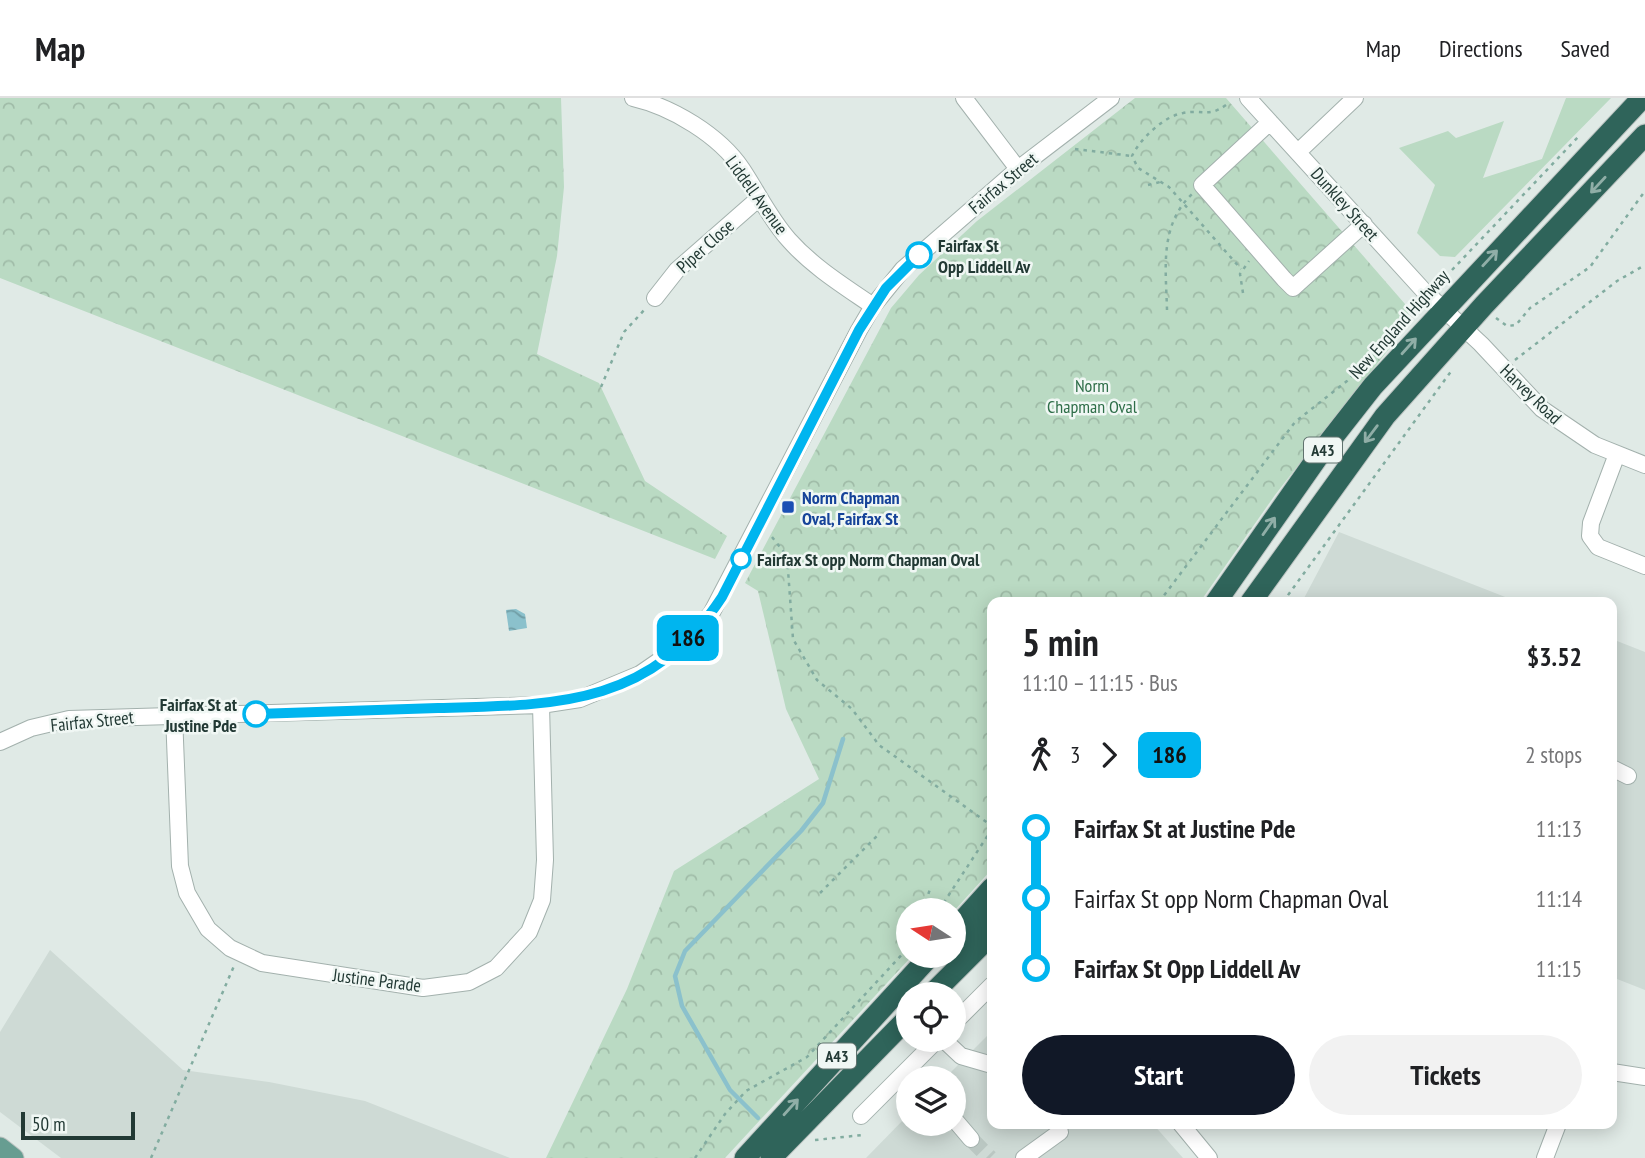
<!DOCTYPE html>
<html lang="en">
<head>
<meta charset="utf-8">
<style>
  body { margin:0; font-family:"PT Sans Narrow",sans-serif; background:#f2f2f2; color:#202124; height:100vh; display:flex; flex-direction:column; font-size:26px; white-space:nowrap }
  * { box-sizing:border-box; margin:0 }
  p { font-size:23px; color:#757577 }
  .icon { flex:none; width:38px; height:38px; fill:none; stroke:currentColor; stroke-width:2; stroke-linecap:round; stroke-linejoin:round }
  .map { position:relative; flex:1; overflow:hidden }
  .panel { position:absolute; left:987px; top:499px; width:630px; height:532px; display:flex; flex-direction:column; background:#fff; border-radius:14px; box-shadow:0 4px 18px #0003 }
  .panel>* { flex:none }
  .badge { padding:0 14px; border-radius:10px; font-size:24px; line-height:46px }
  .needle { width:46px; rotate:282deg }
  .controls { position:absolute; left:896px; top:800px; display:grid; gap:14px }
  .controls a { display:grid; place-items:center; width:70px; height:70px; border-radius:50%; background:#fff; box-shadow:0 4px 18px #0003; font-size:35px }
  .scale { position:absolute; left:21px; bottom:18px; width:114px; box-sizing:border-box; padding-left:7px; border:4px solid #223934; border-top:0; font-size:19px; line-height:24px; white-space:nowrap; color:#223934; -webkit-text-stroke:5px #f0f7f4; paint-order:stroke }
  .map>.badge { position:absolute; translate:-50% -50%; box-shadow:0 0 0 4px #fff }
  .legs { display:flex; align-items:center; gap:10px; height:77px; padding:0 35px; font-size:23px }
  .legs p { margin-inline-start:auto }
  .overview { display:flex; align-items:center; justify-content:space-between; height:119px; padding:0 35px }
  h1 { font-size:38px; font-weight:700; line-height:52px }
  .action { display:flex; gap:14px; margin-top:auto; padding:14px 35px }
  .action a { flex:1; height:80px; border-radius:42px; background:#111827; color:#fff; font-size:28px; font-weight:700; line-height:80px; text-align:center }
  .action a+a { background:#f2f2f2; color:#202124 }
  ul { padding:0 35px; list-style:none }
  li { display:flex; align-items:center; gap:24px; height:70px; font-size:26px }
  li i { display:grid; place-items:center; width:10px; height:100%; margin:0 9px; background:currentColor }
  li i::after { content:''; width:18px; height:18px; margin:-9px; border:5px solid; border-radius:50%; background:#fff }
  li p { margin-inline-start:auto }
  li:first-child i { background:linear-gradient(#0000 50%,currentColor 0) }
  li:last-child i { background:linear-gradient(currentColor 50%,#0000 0) }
  header { display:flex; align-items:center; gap:42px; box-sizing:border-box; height:98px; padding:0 35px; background:#fff; border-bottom:2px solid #e0e0e0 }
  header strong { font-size:33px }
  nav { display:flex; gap:38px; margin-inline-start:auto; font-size:24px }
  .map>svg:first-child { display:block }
  .built { fill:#cedad5 }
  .green { fill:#badac3 }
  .forest { fill:url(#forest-crowns) }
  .water { fill:url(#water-waves) }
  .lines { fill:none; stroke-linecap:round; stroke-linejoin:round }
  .stream { stroke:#8bc1cc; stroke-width:4.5 }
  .minor-tunnel { stroke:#bac7c2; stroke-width:16; stroke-dasharray:16 8; stroke-linecap:butt }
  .minor-casing { stroke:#a3b1ad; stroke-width:18 }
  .major-casing { stroke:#bdc4c2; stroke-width:21 }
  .highway-casing { stroke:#bdc4c2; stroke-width:23 }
  .path { stroke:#82aca0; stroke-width:2.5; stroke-dasharray:3.5 5; stroke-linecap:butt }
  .minor { stroke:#fff; stroke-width:16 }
  .major { stroke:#679d91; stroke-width:19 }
  .highway { stroke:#2f645a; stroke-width:21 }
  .oneway { stroke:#90aea7 }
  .line-1-casing { stroke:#fff; stroke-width:16 }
  .line-1 { stroke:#00b5ef; stroke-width:10 }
  .stop-1-dot { fill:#fff; stroke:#00b5ef; stroke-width:3.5 }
  .transit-dot { fill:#1a4fb4; stroke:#f0f7f4; stroke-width:2.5 }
  .labels { text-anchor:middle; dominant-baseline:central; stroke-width:5; stroke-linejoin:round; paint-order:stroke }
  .shield { fill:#f0f7f4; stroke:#60726e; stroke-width:2 }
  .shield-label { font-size:16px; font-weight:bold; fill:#223934 }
  .street-label { font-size:18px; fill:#223934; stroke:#f0f7f4 }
  .stop-label { font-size:18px; font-weight:bold; fill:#223934; stroke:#f0f7f4; text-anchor:start }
  .park-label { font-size:18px; fill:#2e6e48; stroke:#f0f7f4 }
  .transit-label { font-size:18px; font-weight:bold; fill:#164399; stroke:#f0f7f4; text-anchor:start }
</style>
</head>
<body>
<header>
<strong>Map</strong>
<nav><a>Map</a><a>Directions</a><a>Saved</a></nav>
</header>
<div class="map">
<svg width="1645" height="1060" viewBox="0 0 1645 1060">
  <defs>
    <pattern id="forest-crowns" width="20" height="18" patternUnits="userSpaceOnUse" patternTransform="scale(1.75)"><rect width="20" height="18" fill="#badac3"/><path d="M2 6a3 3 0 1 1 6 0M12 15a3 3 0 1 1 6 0" fill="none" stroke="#a0bca8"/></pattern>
    <pattern id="water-waves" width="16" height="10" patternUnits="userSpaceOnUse" patternTransform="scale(1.75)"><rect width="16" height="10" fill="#8bc1cc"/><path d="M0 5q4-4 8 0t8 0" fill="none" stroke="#719ea6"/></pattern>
  </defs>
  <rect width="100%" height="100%" fill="#e0eae6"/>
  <path class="built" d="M 1339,434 L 1518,504 L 1302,504 Z
    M 1612,541 L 1645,554 L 1645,892 L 1612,879 Z
    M 50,852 L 183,972 L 269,984 L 365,1003 L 510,1060 L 61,1060 L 0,1014 L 0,934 Z
    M 992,933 L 992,1026 L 1153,1026 L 1183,1060 L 866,1060 L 908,1017 L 908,1026 L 954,1026 L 954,980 L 945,980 Z"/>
  <path class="green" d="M 1566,0 L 1611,0 L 1455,159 L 1440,158 L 1417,135 L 1435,87 L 1399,50 L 1448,33 L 1456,40 L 1504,23 L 1483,80 L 1542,61 Z"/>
  <path class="forest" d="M 0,0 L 561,0 L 564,89 L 557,158 L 537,256 L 599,285 L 645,383 L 727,438 L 715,461 L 0,180 Z
    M 1135,0 L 1226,0 L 1405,206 L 1409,218 L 1406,229 L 1275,397 L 1200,504 L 992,504 L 992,771 L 954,813 L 908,812 L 908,858 L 912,858 L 725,1060 L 546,1060 L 627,891 L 674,773 L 819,681 L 786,611 L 758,493 L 745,485 L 891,210 L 919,177 L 977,123 Z"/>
  <path class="water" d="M 516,511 L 525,516 L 527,530 L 509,533 L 506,512 Z"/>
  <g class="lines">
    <path class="stream" d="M 758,1020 L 730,992 L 682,908 L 675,878 L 685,853 L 801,733 L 823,705 L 843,641"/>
    <path class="minor-tunnel" d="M 971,1041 L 990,1060"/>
    <defs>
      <path id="minor" d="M 633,0 C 672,9 719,37 742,71 C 758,95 770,121 789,142 C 813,169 844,188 873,208
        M 964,0 L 1018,71
        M 1248,0 L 1423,192 L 1481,246 L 1542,311 L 1595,347 L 1645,367
        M 1270,24 L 1202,87 L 1284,181 L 1293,190 L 1364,126
        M 1298,54 L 1355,0
        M 655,200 L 677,172 L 758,101
        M 1617,356 L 1591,425 L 1590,438 L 1598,449 L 1645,468
        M 174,617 L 180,768 L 187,795 L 208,831 L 230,850 L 262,865 L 423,890 L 469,884 L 496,870 L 529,834 L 542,802 L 545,762 L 541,607
        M 0,644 L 31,630 L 69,621 L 541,607 L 580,601 L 640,576 L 682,547 L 711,516 L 859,232 L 873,208 L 903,171 L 1018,71 L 1111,0
        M 1612,670 L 1628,678
        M 954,925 L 992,887
        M 944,942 L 961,958 L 992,967
        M 1612,974 L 1645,979
        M 861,1018 L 937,942
        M 954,1021 L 971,1041
        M 1181,1026 L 1209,1060
        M 1024,1060 L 1060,1034
        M 1545,1060 L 1558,1026"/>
      <path id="major" d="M 0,1049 L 14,1060"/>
      <path id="highway" d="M 1216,504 L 1322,353 L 1373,288 L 1642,0
        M 1251,504 L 1385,318 L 1484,207 L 1645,37
        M 954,832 L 992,790
        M 954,849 L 984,818 L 992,814
        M 932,896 L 992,836
        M 745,1060 L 930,858
        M 771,1060 L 908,920"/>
    </defs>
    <use href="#minor" class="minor-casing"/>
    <use href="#major" class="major-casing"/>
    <use href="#highway" class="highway-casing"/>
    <path class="path" d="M 1226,7 C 1208,20 1203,11 1183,15 C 1164,18 1140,41 1132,58 L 1138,70 L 1169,89 L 1241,171
      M 1075,51 L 1132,58
      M 1148,87 L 1160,84
      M 1452,172 L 1580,37
      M 1243,195 L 1240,176 L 1249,163
      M 1167,212 C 1166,170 1159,128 1192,96
      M 1496,220 L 1507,228 L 1516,227 L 1530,210 L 1590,169 L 1645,93
      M 1515,262 L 1617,183 L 1645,167
      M 601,289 L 624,234 L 646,210
      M 772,439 L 787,458 L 793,541 L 817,582 L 852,611 L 879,647 L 992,728
      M 1159,504 L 1295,324 L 1347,283 L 1405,220
      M 1283,504 L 1452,272
      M 820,795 L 877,738
      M 923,812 L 931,788
      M 939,812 L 992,731
      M 815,1042 L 863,1037
      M 151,1060 L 234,868
      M 695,1060 L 725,1016 L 746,993 L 807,959 L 908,850"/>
    <use href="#minor" class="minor"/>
    <use href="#major" class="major"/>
    <use href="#highway" class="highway"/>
  </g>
  <defs><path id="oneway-shaft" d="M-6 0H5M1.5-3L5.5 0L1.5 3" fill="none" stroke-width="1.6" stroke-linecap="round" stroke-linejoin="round" transform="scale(1.75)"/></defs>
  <g class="oneway">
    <use href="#oneway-shaft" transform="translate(1598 87) rotate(133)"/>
    <use href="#oneway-shaft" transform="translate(1490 160) rotate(-47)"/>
    <use href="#oneway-shaft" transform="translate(1409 248) rotate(-48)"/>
    <use href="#oneway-shaft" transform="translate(1371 336) rotate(127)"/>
    <use href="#oneway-shaft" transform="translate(1269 428) rotate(-55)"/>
    <use href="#oneway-shaft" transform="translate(791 1009) rotate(-48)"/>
  </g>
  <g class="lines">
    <defs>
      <path id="line-1" d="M 256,616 C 317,614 377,612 438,610 C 555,607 650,609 722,499 L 859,232 L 886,190 L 919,157"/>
    </defs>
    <use href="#line-1" class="line-1-casing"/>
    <use href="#line-1" class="line-1"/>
  </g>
  <g class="stop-1-dot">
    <circle cx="919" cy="157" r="12"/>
    <circle cx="741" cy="461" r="9"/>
    <circle cx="256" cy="616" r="12"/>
  </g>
  <rect class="transit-dot" x="781" y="402" width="14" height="14" rx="3.5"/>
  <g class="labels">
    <g class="shield">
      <rect x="1304" y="339.5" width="38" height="25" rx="5"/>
      <rect x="818" y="945.5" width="38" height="25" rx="5"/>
    </g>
    <g class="shield-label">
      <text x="1323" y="352">A43</text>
      <text x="837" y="958">A43</text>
    </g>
    <g class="street-label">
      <text transform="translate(1003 85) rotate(-40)">Fairfax Street</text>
      <text transform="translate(757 97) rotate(54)">Liddell Avenue</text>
      <text transform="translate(1345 106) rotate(48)">Dunkley Street</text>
      <text transform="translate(705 148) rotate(-42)">Piper Close</text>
      <text transform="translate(1399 226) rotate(-48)">New England Highway</text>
      <text transform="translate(1531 296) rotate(44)">Harvey Road</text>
      <text transform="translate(92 623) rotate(-6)">Fairfax Street</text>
      <text transform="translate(377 882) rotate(7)">Justine Parade</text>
    </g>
    <g class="stop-label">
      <text x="938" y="147">Fairfax St<tspan x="938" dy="21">Opp Liddell Av</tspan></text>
      <text x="757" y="461">Fairfax St opp Norm Chapman Oval</text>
      <text x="237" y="606" text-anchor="end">Fairfax St at<tspan x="237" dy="21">Justine Pde</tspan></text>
    </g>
    <g class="park-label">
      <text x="1092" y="287">Norm<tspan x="1092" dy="21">Chapman Oval</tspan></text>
    </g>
    <g class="transit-label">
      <text x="802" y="399">Norm Chapman<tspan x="802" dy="21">Oval, Fairfax St</tspan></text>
    </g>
  </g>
</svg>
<div class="controls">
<a><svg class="needle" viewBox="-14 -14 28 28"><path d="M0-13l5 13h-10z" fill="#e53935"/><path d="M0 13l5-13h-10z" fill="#757577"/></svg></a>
<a><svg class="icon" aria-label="locate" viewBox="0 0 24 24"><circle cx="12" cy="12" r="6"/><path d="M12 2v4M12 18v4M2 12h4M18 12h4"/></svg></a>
<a><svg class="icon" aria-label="layers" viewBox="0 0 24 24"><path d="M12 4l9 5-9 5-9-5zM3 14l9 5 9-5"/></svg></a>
</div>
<div class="scale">50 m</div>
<b class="badge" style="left:688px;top:540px;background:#00b5ef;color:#111">186</b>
<section class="panel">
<div class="overview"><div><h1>5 min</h1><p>11:10 – 11:15 · Bus</p></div><b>$3.52</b></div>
<div class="legs"><svg class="icon" aria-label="walk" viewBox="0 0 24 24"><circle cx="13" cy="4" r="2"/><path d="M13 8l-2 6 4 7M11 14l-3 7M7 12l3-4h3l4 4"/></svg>3<svg class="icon" aria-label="forward" viewBox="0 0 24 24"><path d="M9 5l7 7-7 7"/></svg><b class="badge" style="background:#00b5ef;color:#111">186</b><p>2 stops</p></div>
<ul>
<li><i style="color:#00b5ef"></i><b>Fairfax St at Justine Pde</b><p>11:13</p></li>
<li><i style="color:#00b5ef"></i><span>Fairfax St opp Norm Chapman Oval</span><p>11:14</p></li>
<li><i style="color:#00b5ef"></i><b>Fairfax St Opp Liddell Av</b><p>11:15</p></li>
</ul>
<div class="action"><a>Start</a><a>Tickets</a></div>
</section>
</div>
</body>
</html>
